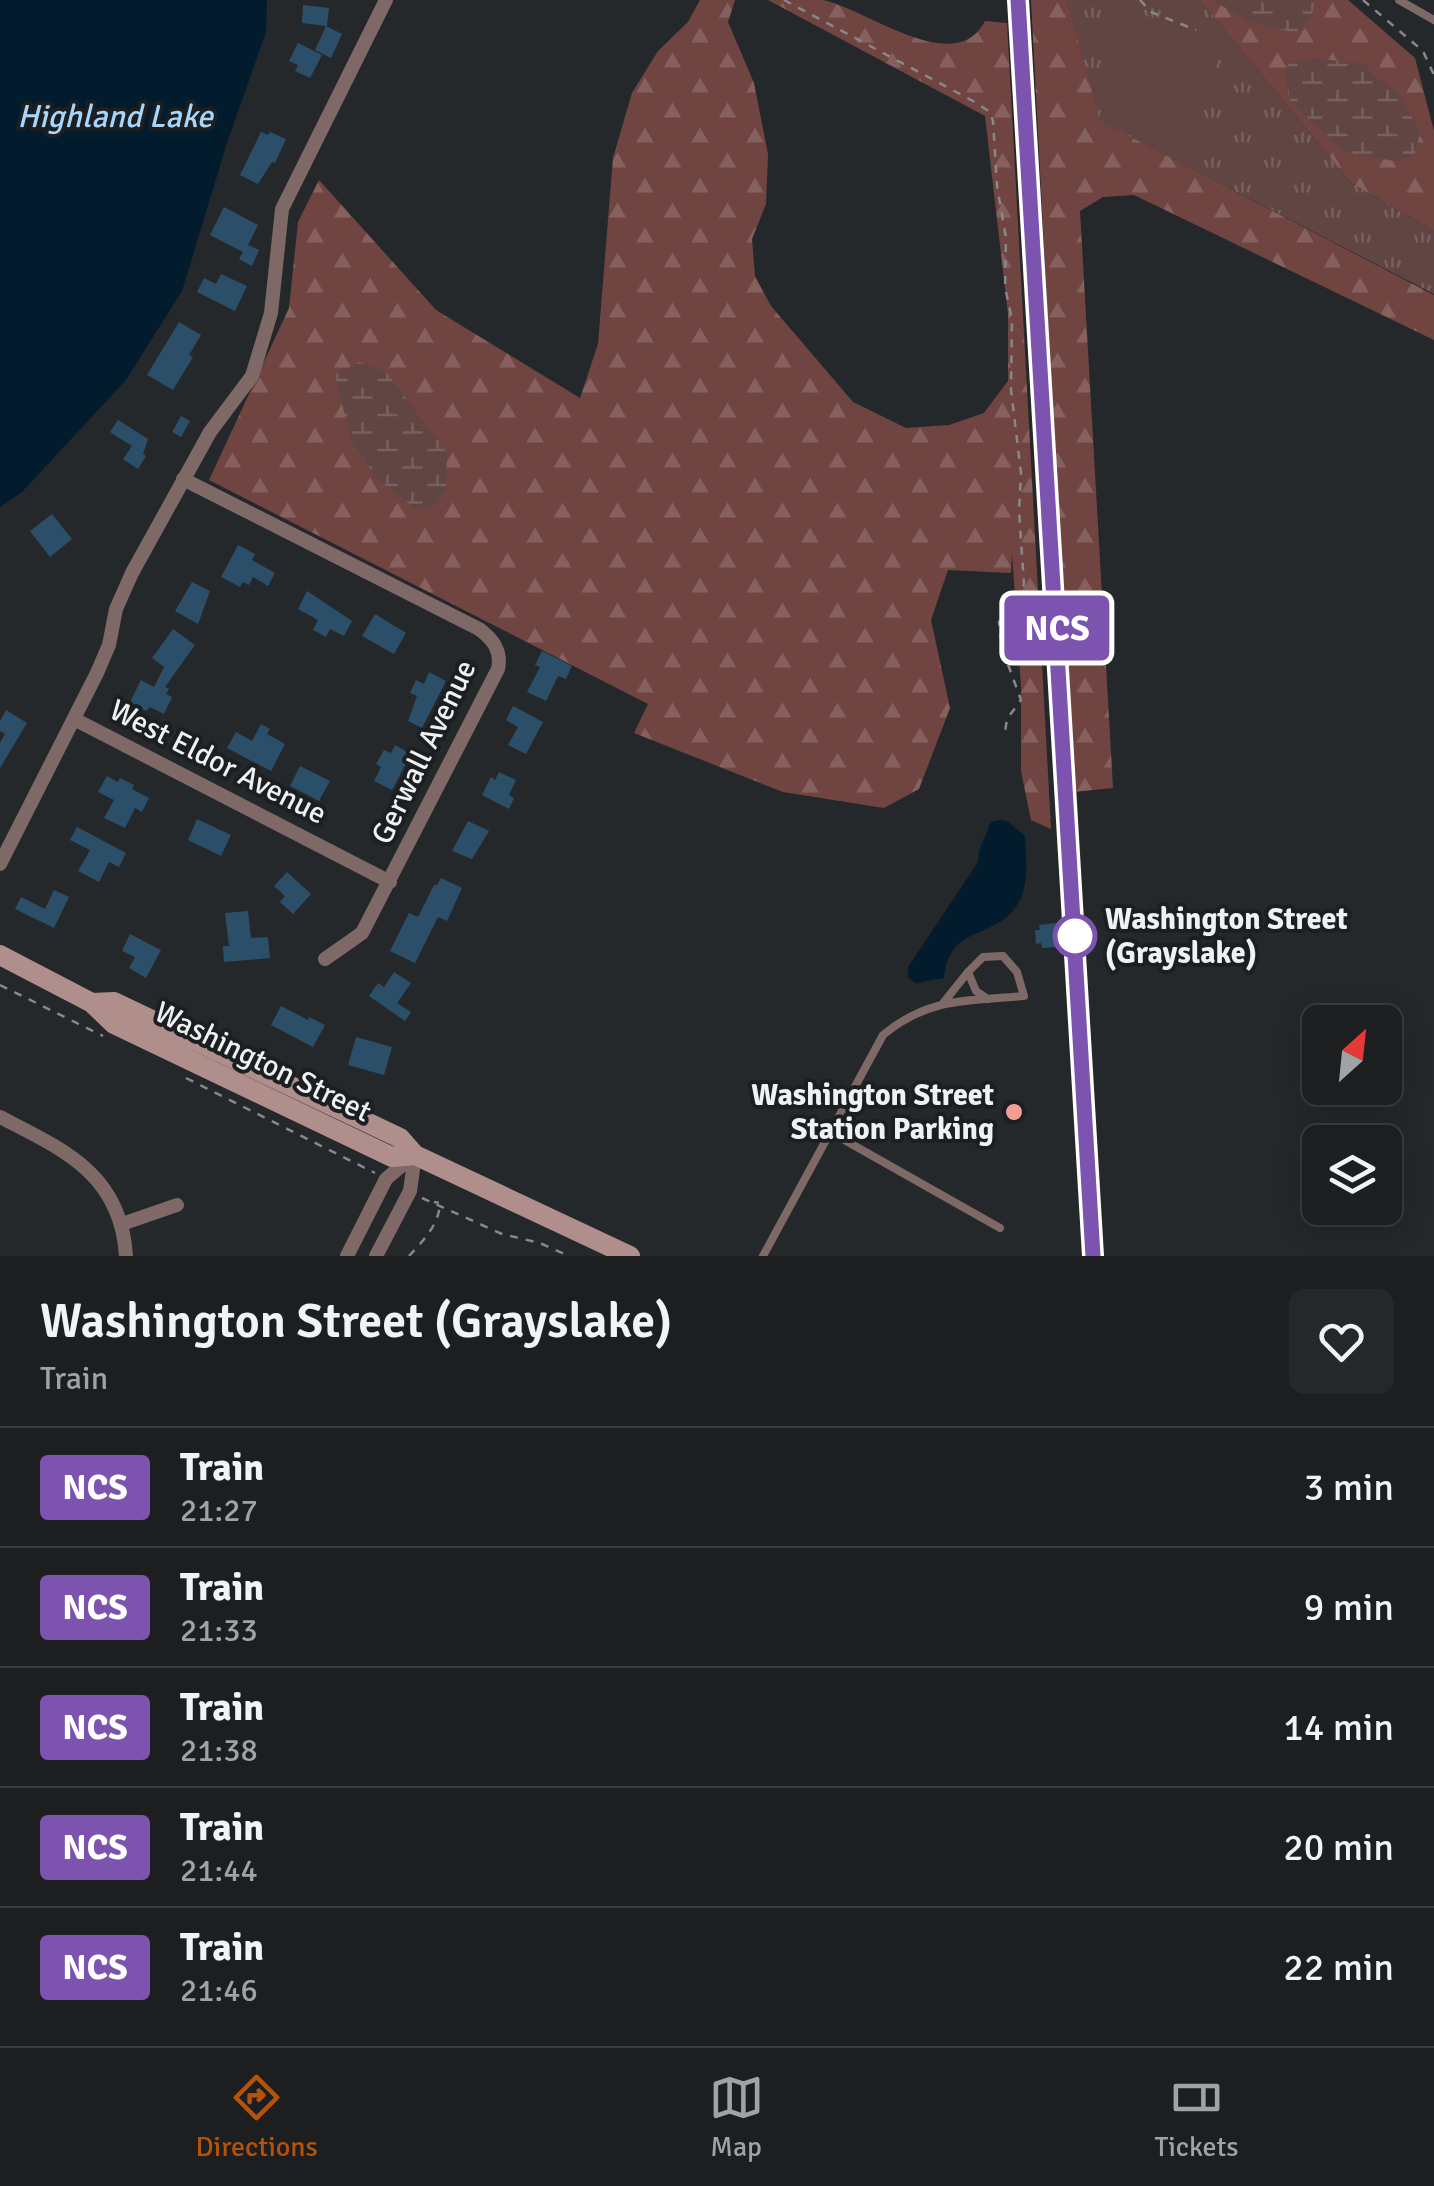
<!DOCTYPE html>
<html lang="en">
<head>
<meta charset="utf-8">
<style>
  body { margin:0; font-family:Signika,sans-serif; background:#252729; color:#f1f3f6; height:100vh; display:flex; flex-direction:column; font-size:38px; white-space:nowrap }
  * { box-sizing:border-box; margin:0 }
  p { font-size:32px; color:#a0a2a5 }
  .icon { flex:none; width:55px; height:55px; fill:none; stroke:currentColor; stroke-width:2; stroke-linecap:round; stroke-linejoin:round }
  .map { position:relative; height:1256px; overflow:hidden }
  .drawer { display:flex; flex-direction:column; background:#1c1e20; flex:1 }
  .drawer>* { flex:none }
  .badge { padding:0 20px; border-radius:8px; font-size:35px; line-height:65px }
  .needle { width:65px; rotate:27deg }
  .fabs { position:absolute; left:1302px; top:1005px; display:grid; gap:20px }
  .fabs a { display:grid; place-items:center; width:100px; height:100px; border-radius:15px; background:#1c1e20; box-shadow:0 5px 25px #0003,0 0 0 2px #3a3c3e; font-size:50px }
  .map>.badge { position:absolute; translate:-50% -50%; box-shadow:0 0 0 5px #fff }
  .round { display:grid; place-items:center; flex:none; width:105px; height:105px; border-radius:15px; background:#252729 }
  .overview { display:flex; align-items:center; justify-content:space-between; height:170px; padding:0 40px }
  h1 { font-size:48px; font-weight:600; line-height:75px }
  ul { padding:0; list-style:none }
  li { display:flex; align-items:center; gap:30px; height:120px; padding:0 40px; border-top:2px solid #3a3c3e }
  li div { flex:1 }
  li b { display:block; font-size:38px }
  li em { font-style:normal }
  li .badge { min-width:110px; font-weight:700; text-align:center }
  .dock { display:flex; justify-content:space-around; align-items:center; height:140px; border-top:2px solid #3a3c3e; background:#1c1e20; font-size:28px; color:#a0a2a5 }
  .dock a { display:grid; justify-items:center; gap:5px }
  .dock .selected { color:#b45309 }
  .map>svg:first-child { display:block }
  .grass { fill:url(#grass-tufts) }
  .forest { fill:url(#forest-firs) }
  .wetland { fill:url(#wetland-marsh) }
  .pitch { fill:#604542 }
  .water { fill:#021b2d }
  .building { fill:#2c4f69 }
  .lines { fill:none; stroke-linecap:round; stroke-linejoin:round }
  .path { stroke:#86888b; stroke-width:2.5; stroke-dasharray:8 8; stroke-linecap:butt }
  .service { stroke:#7e6967; stroke-width:8 }
  .minor { stroke:#7e6967; stroke-width:14 }
  .secondary { stroke:#b08e8b; stroke-width:20 }
  .rail-casing { stroke:#a7aaac; stroke-width:8 }
  .rail { stroke:#1c1f21; stroke-width:4; stroke-dasharray:11; stroke-linecap:butt }
  .line-casing { stroke:#fff; stroke-width:22 }
  .line { stroke:#7c53af; stroke-width:15 }
  .stop-dot { fill:#fff; stroke:#7c53af; stroke-width:5 }
  .poi-dot { fill:#f59c95; stroke:#1c1f21; stroke-width:4 }
  .labels { text-anchor:middle; dominant-baseline:central; stroke-width:8; stroke-linejoin:round; paint-order:stroke }
  .street-label { font-size:30px; fill:#eff1f3; stroke:#1c1f21 }
  .stop-label { font-size:30px; font-weight:bold; fill:#eff1f3; stroke:#1c1f21; text-anchor:start }
  .poi-label { font-size:30px; font-weight:bold; fill:#eff1f3; stroke:#1c1f21; text-anchor:end }
  .water-label { font-size:32px; font-style:italic; fill:#a7d6fc; stroke:#1c1f21 }
</style>
</head>
<body>
<div class="map">
<svg width="1434" height="1256" viewBox="0 0 1434 1256">
  <defs>
    <pattern id="grass-tufts" width="24" height="20" patternUnits="userSpaceOnUse" patternTransform="scale(2.5)"><rect width="24" height="20" fill="#604542"/><path d="M3 7l-1-3M5 7V3M7 7l1-3M15 17l-1-3M17 17v-4M19 17l1-3" fill="none" stroke="#77605e"/></pattern>
    <pattern id="forest-firs" width="22" height="20" patternUnits="userSpaceOnUse" patternTransform="scale(2.5)"><rect width="22" height="20" fill="#704541"/><path d="M5 1l3.5 6h-7zM16 11l3.5 6h-7z" fill="#85605d"/></pattern>
    <pattern id="wetland-marsh" width="20" height="14" patternUnits="userSpaceOnUse" patternTransform="scale(2.5)"><rect width="20" height="14" fill="#604542"/><path d="M1 5h8M5 5V1M11 12h8M15 12V8" fill="none" stroke="#77605e"/></pattern>
  </defs>
  <rect width="100%" height="100%" fill="#25282b"/>
  <path class="grass" d="M 1067,0 L 1200,0 L 1351,183 L 1434,231 L 1434,294 L 1099,121 Z"/>
  <path class="forest" d="M 700,0 L 735,0 L 728,22 L 754,83 L 768,154 L 766,204 L 752,239 L 755,276 L 771,306 L 853,402 L 906,428 L 949,425 L 984,413 L 1008,381 L 1008,314 L 985,116 L 768,0 C 785,0 806,0 823,0 C 867,9 955,79 985,21 L 1007,23 L 1051,829 L 1031,820 L 1021,771 L 1021,687 L 1012,553 L 1011,573 L 948,570 L 931,620 L 950,708 L 919,789 L 884,808 L 783,792 L 634,733 L 648,704 L 209,480 L 289,308 L 298,222 L 319,180 L 436,310 L 580,398 L 598,344 L 613,158 L 632,93 L 658,51 L 688,22 Z
    M 1031,0 L 1067,0 L 1100,121 L 1434,295 L 1434,340 L 1134,195 L 1103,197 L 1080,211 L 1113,788 L 1073,792 Z
    M 1200,0 L 1348,0 L 1415,58 L 1434,131 L 1434,231 L 1351,183 Z"/>
  <path class="wetland" d="M 1212,0 L 1314,0 C 1314,15 1308,25 1296,33 L 1250,22 Z
    M 1313,58 L 1366,64 L 1372,75 L 1399,93 L 1420,133 L 1415,153 L 1400,162 L 1343,152 L 1289,99 L 1285,74 L 1289,62 Z
    M 359,362 L 386,372 L 447,453 L 446,489 L 435,506 L 415,508 L 377,479 L 351,441 L 335,375 Z"/>
  <path class="pitch" d="M 1114,5 L 1215,39 L 1221,49 L 1191,150 L 1132,132 L 1096,50 Z"/>
  <path class="water" d="M 0,0 L 267,0 L 266,32 L 227,143 L 182,291 L 126,380 L 22,492 L 0,507 Z
    M 1000,820 L 1007,821 L 1025,836 C 1026,858 1030,885 1017,905 C 994,941 950,923 944,978 L 916,983 L 908,978 L 908,967 L 978,862 L 979,851 L 991,822 Z"/>
  <path class="building" d="M 303,5 L 329,8 L 327,26 L 302,23 Z
    M 326,26 L 342,34 L 331,58 L 315,50 Z
    M 298,43 L 322,55 L 310,78 L 295,71 L 298,65 L 289,61 Z
    M 261,132 L 268,135 L 270,132 L 286,139 L 275,163 L 272,162 L 258,184 L 240,175 Z
    M 224,207 L 258,225 L 248,245 L 259,250 L 252,266 L 239,259 L 243,252 L 210,235 Z
    M 221,274 L 247,286 L 235,311 L 197,292 L 204,278 L 216,284 Z
    M 179,322 L 201,335 L 189,355 L 193,357 L 173,390 L 147,375 Z
    M 181,416 L 190,421 L 181,437 L 172,432 Z
    M 118,420 L 148,439 L 143,454 L 146,456 L 138,469 L 123,459 L 132,446 L 110,432 Z
    M 52,514 L 72,539 L 50,557 L 30,531 Z
    M 238,545 L 255,554 L 252,560 L 275,573 L 268,586 L 253,577 L 249,585 L 243,582 L 240,587 L 221,577 Z
    M 192,582 L 210,591 L 198,624 L 175,611 Z
    M 307,591 L 352,621 L 344,636 L 330,629 L 326,637 L 313,630 L 318,620 L 298,609 Z
    M 375,614 L 406,633 L 394,654 L 362,636 Z
    M 173,629 L 195,645 L 165,687 L 169,689 L 166,694 L 172,697 L 164,714 L 150,707 L 146,711 L 130,703 L 132,698 L 141,680 L 154,687 L 164,667 L 152,658 Z
    M 542,651 L 572,666 L 566,679 L 558,676 L 546,701 L 527,692 L 540,667 L 535,665 Z
    M 429,672 L 446,681 L 422,728 L 408,721 L 417,696 L 410,693 L 416,680 L 424,684 Z
    M 513,706 L 543,722 L 526,754 L 508,745 L 518,727 L 506,720 Z
    M 6,710 L 27,723 L 0,768 L 0,743 L 5,734 L 0,731 L 0,721 Z
    M 261,724 L 270,729 L 267,734 L 285,744 L 271,771 L 227,748 L 236,732 L 252,741 Z
    M 395,745 L 411,754 L 392,790 L 374,781 L 381,767 L 376,764 L 384,750 L 391,753 Z
    M 300,766 L 330,781 L 319,801 L 290,786 Z
    M 499,772 L 516,780 L 509,795 L 514,798 L 509,809 L 482,795 L 491,777 L 495,780 Z
    M 107,776 L 118,782 L 120,778 L 134,785 L 132,789 L 149,798 L 142,812 L 135,808 L 125,828 L 104,818 L 114,800 L 98,792 Z
    M 197,819 L 231,835 L 221,856 L 188,840 Z
    M 468,821 L 489,831 L 472,859 L 452,851 Z
    M 77,827 L 126,853 L 119,867 L 109,862 L 99,882 L 78,871 L 90,850 L 70,840 Z
    M 287,872 L 311,894 L 293,914 L 280,902 L 285,896 L 274,886 Z
    M 441,878 L 462,888 L 447,921 L 438,917 L 415,963 L 390,951 L 409,913 L 418,917 L 434,885 L 437,885 Z
    M 54,890 L 69,897 L 54,928 L 15,909 L 21,897 L 45,909 Z
    M 248,911 L 251,938 L 268,937 L 270,958 L 224,962 L 223,946 L 229,946 L 225,913 Z
    M 1057,923 L 1062,941 L 1057,942 L 1057,947 L 1042,948 L 1041,943 L 1036,944 L 1035,930 L 1040,930 L 1039,925 Z
    M 130,934 L 161,950 L 146,978 L 129,968 L 135,957 L 122,951 Z
    M 394,972 L 411,983 L 397,1003 L 411,1012 L 405,1021 L 369,996 L 378,983 L 384,987 Z
    M 281,1006 L 308,1020 L 309,1017 L 325,1025 L 313,1047 L 271,1025 Z
    M 356,1037 L 392,1047 L 384,1075 L 348,1065 Z"/>
  <g class="lines">
    <path class="path" d="M 784,0 L 973,101 L 990,112 L 993,121 L 997,186 L 1006,238 L 1005,287 L 1012,320 L 1011,390 L 1021,473 L 1019,511 L 1024,584 L 1016,605 L 999,622 L 1002,648 L 1021,700 L 1007,719 L 1005,732
      M 1140,0 L 1151,12 L 1196,30
      M 1363,0 L 1423,51 L 1434,75
      M 0,985 L 103,1036
      M 186,1078 L 375,1173
      M 422,1198 L 502,1234 L 540,1243 L 569,1256
      M 409,1256 C 423,1241 439,1225 440,1203 L 434,1202"/>
    <path class="service" d="M 1399,0 L 1434,20
      M 944,1002 L 968,972
      M 832,1133 L 1000,1228
      M 763,1256 L 883,1035 C 929,997 967,1001 1024,996 L 1017,972 L 1003,956 L 983,957 L 968,972 L 976,991 L 988,999"/>
    <path class="minor" d="M 183,479 L 479,629 C 493,639 502,651 498,669 L 362,933 L 325,959
      M 74,719 L 390,882
      M 0,864 L 97,673 L 109,645 L 116,609 L 132,573 L 210,432 L 252,376 L 271,313 L 282,209 L 386,0
      M 0,1117 C 64,1150 121,1174 126,1256
      M 122,1224 L 177,1205
      M 347,1256 L 386,1179 L 414,1155
      M 376,1256 L 410,1191 L 415,1155"/>
    <path class="secondary" d="M 0,955 L 92,1003 L 114,1024 L 392,1157 L 415,1155
      M 92,1003 L 114,1002 L 400,1138 L 415,1155 L 630,1256"/>
    <defs>
      <path id="rail" d="M 1018,0 L 1093,1256"/>
    </defs>
    <use href="#rail" class="rail-casing"/>
    <use href="#rail" class="rail"/>
  </g>
  <g class="lines">
    <defs>
      <path id="line" d="M 1018,0 L 1093,1256"/>
    </defs>
    <use href="#line" class="line-casing"/>
    <use href="#line" class="line"/>
  </g>
  <circle class="stop-dot" cx="1075" cy="936" r="20"/>
  <circle class="poi-dot" cx="1014" cy="1112" r="10"/>
  <g class="labels">
    <g class="street-label">
      <text transform="translate(424 752) rotate(-64)">Gerwall Avenue</text>
      <text transform="translate(218 762) rotate(27)">West Eldor Avenue</text>
      <text transform="translate(263 1062) rotate(26)">Washington Street</text>
    </g>
    <g class="stop-label">
      <text x="1105" y="919">Washington Street<tspan x="1105" dy="34">(Grayslake)</tspan></text>
    </g>
    <g class="poi-label">
      <text x="994" y="1095">Washington Street<tspan x="994" dy="34">Station Parking</tspan></text>
    </g>
    <g class="water-label">
      <text x="115" y="116">Highland Lake</text>
    </g>
  </g>
</svg>
<div class="fabs">
<a><svg class="needle" viewBox="-14 -14 28 28"><path d="M0-13l5 13h-10z" fill="#e53935"/><path d="M0 13l5-13h-10z" fill="#a0a2a5"/></svg></a>
<a><svg class="icon" aria-label="layers" viewBox="0 0 24 24"><path d="M12 4l9 5-9 5-9-5zM3 14l9 5 9-5"/></svg></a>
</div>
<b class="badge" style="left:1057px;top:628px;background:#7c53af;color:#fff">NCS</b>
</div>
<section class="drawer">
<div class="overview"><div><h1>Washington Street (Grayslake)</h1><p>Train</p></div><a class="round"><svg class="icon" aria-label="heart" viewBox="0 0 24 24"><path d="M12 20l-8-8c-3-5 5-10 8-4 3-6 11-1 8 4z"/></svg></a></div>
<ul>
<li><span class="badge" style="background:#7c53af;color:#fff">NCS</span><div><b>Train</b><p>21:27</p></div><em>3 min</em></li>
<li><span class="badge" style="background:#7c53af;color:#fff">NCS</span><div><b>Train</b><p>21:33</p></div><em>9 min</em></li>
<li><span class="badge" style="background:#7c53af;color:#fff">NCS</span><div><b>Train</b><p>21:38</p></div><em>14 min</em></li>
<li><span class="badge" style="background:#7c53af;color:#fff">NCS</span><div><b>Train</b><p>21:44</p></div><em>20 min</em></li>
<li><span class="badge" style="background:#7c53af;color:#fff">NCS</span><div><b>Train</b><p>21:46</p></div><em>22 min</em></li>
</ul>
</section>
<nav class="dock">
<a class="selected"><svg class="icon" aria-label="directions" viewBox="0 0 24 24"><path d="M12 3l9 9-9 9-9-9zM9 14v-3h6M13 9l2 2-2 2"/></svg>Directions</a>
<a><svg class="icon" aria-label="map" viewBox="0 0 24 24"><path d="M3 6l6-2 6 2 6-2v14l-6 2-6-2-6 2zM9 4v14M15 6v14"/></svg>Map</a>
<a><svg class="icon" aria-label="tickets" viewBox="0 0 24 24"><path d="M3 7h18v10H3zM15 7v10"/></svg>Tickets</a>
</nav>
</body>
</html>
